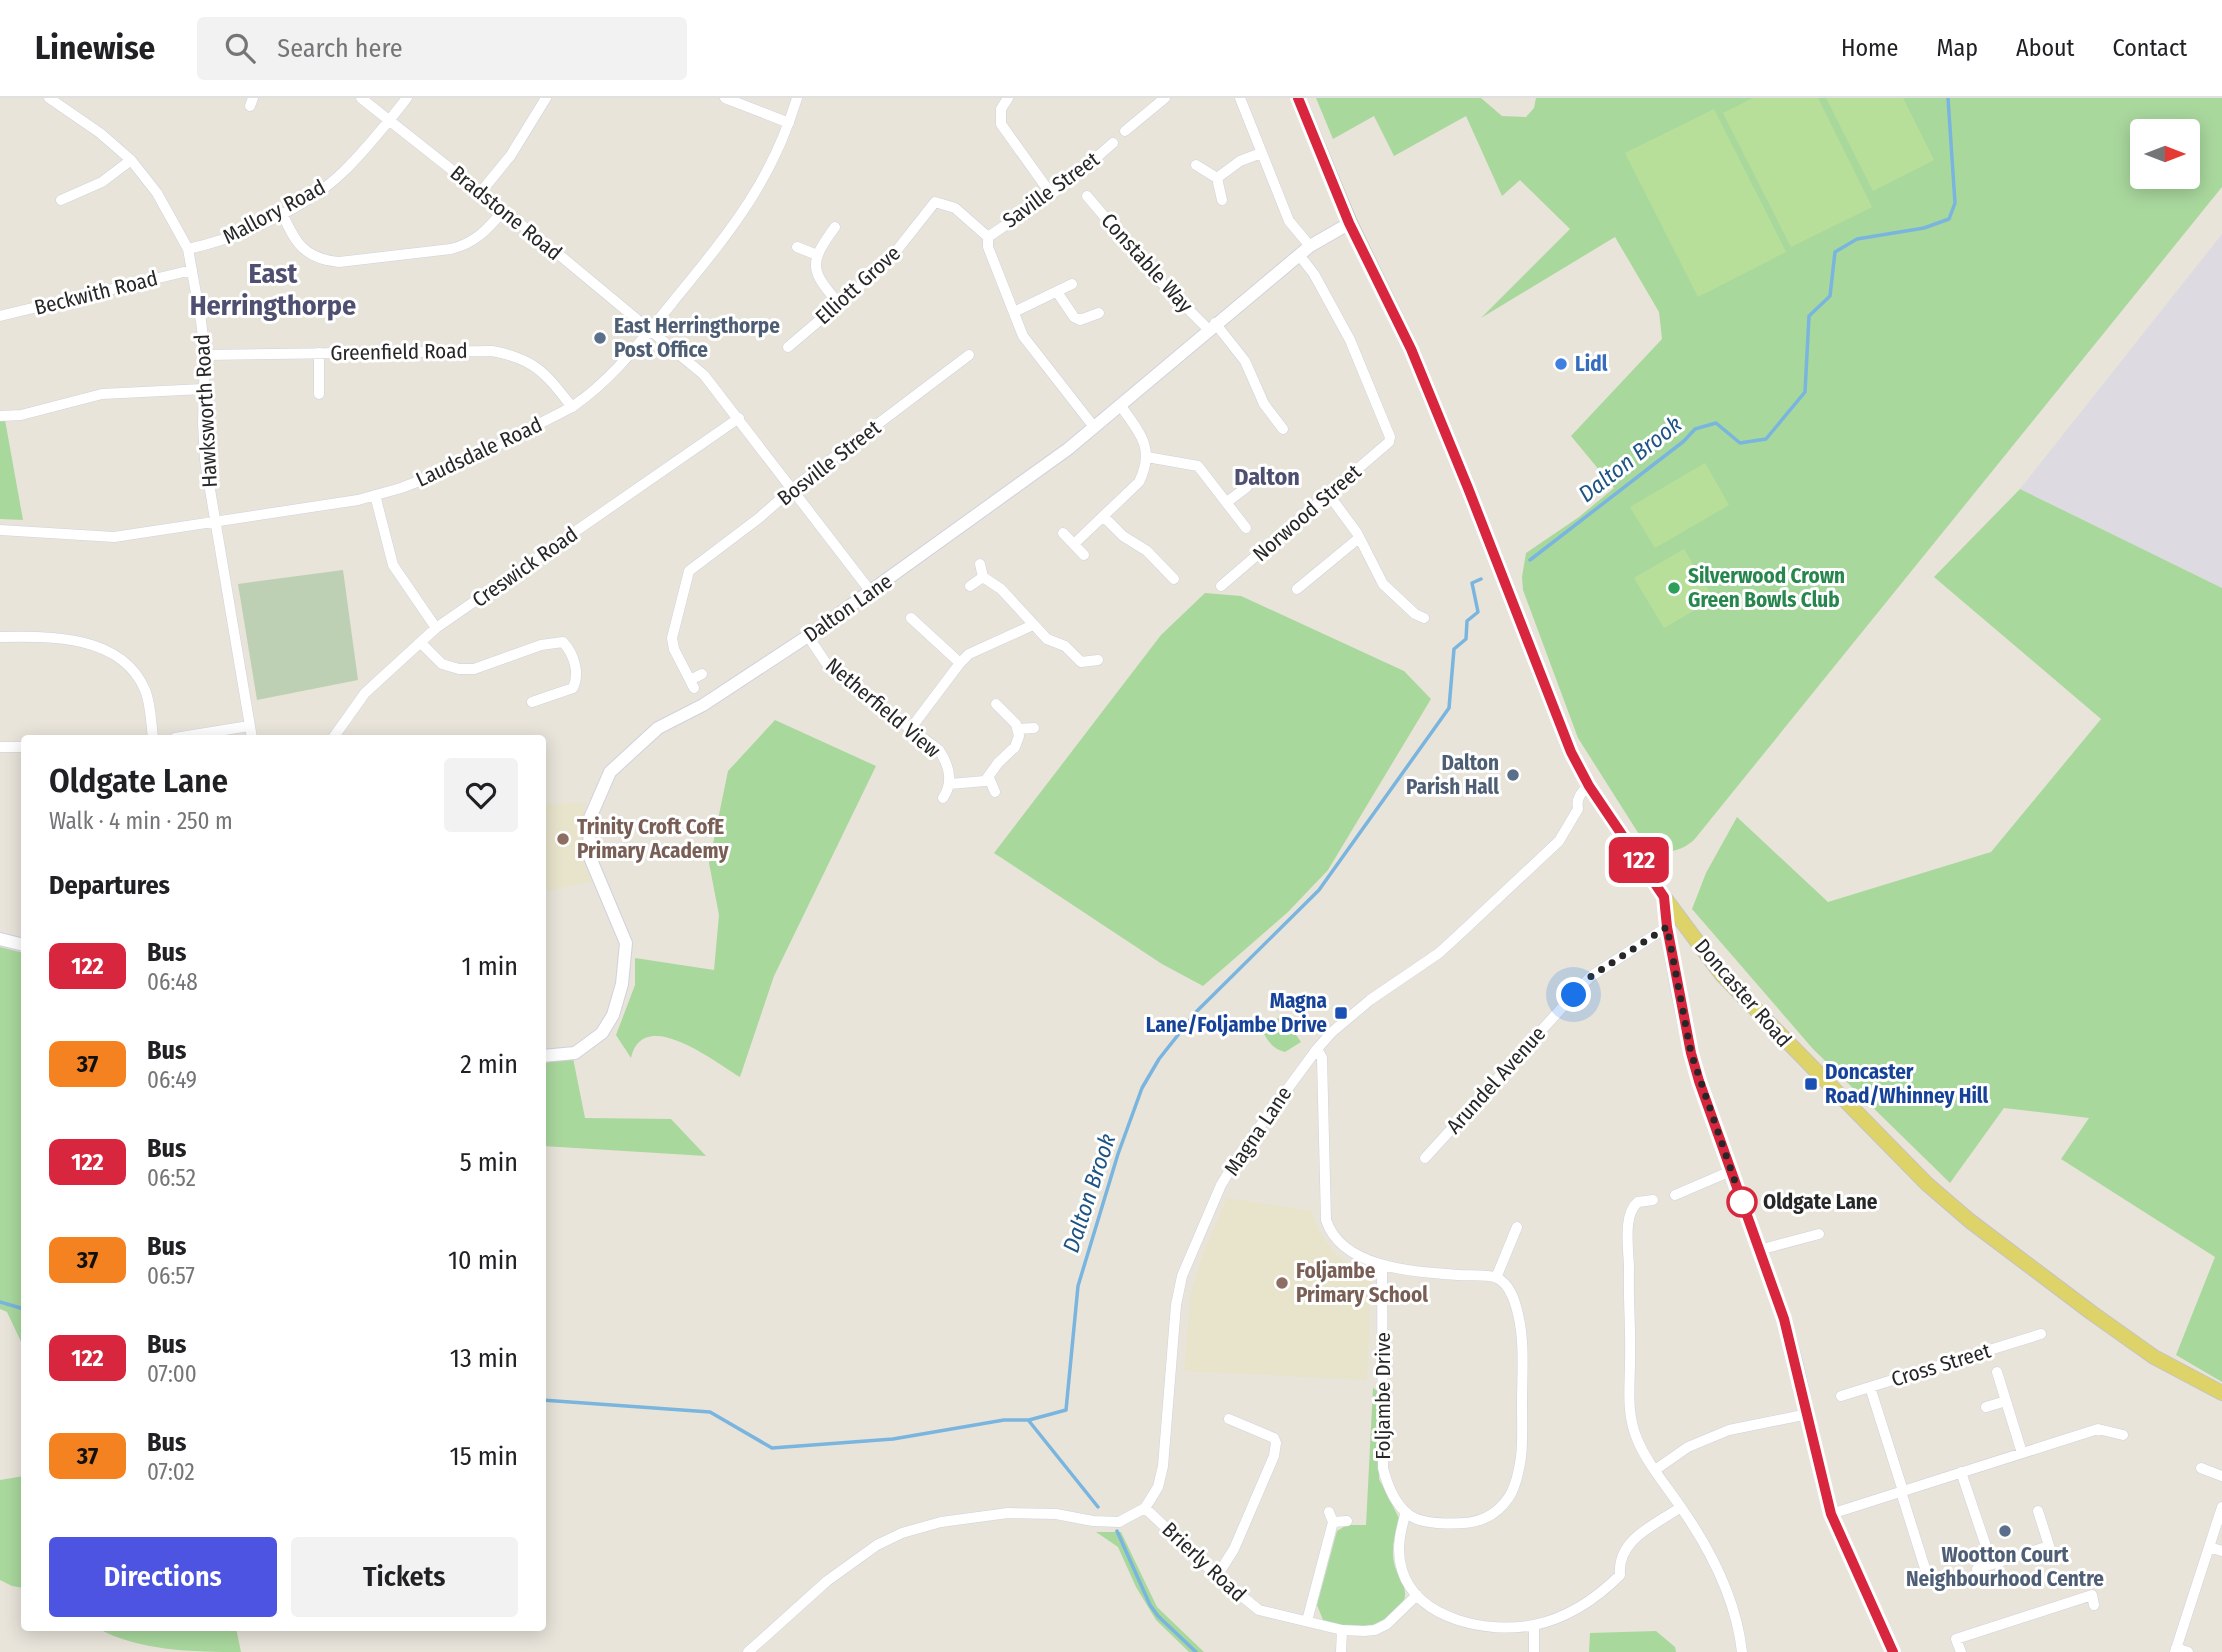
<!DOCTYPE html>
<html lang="en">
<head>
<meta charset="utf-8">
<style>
  body { margin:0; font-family:"Fira Sans Condensed",sans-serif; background:#f2f2f2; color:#202124; height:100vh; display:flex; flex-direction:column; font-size:26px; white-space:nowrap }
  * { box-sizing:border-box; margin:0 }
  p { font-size:23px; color:#757577 }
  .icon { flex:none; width:38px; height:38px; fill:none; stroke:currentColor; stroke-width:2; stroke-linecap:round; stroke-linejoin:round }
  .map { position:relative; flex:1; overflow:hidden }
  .details { position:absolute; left:21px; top:637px; width:525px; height:896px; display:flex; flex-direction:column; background:#fff; border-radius:7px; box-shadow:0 4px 18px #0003 }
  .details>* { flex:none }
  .badge { padding:0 14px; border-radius:10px; font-size:24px; line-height:46px }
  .needle { width:46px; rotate:90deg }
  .buttons { position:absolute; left:2130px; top:21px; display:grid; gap:14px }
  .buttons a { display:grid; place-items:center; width:70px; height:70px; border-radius:7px; background:#fff; box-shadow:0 4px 18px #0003; font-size:35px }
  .you { position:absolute; width:35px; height:35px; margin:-18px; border:5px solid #fff; border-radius:50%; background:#1a73e8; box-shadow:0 0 0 10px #1a73e833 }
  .map>.badge { position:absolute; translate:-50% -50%; box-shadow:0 0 0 4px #fff }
  h2 { padding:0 28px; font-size:26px; line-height:63px }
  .round { display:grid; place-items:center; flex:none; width:74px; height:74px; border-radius:7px; background:#f2f2f2 }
  .headline { display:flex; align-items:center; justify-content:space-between; height:119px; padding:0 28px }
  h1 { font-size:33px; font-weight:600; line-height:52px }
  .primary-button { display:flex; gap:14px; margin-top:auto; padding:14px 28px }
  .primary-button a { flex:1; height:80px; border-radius:7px; background:#4d54e2; color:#fff; font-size:28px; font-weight:600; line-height:80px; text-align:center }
  .primary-button a+a { background:#f2f2f2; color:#202124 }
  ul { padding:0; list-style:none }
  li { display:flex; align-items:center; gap:21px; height:98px; padding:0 28px }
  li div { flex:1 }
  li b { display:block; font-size:26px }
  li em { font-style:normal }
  li .badge { min-width:77px; font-weight:700; text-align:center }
  header { display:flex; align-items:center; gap:42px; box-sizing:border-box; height:98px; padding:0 35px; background:#fff; border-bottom:2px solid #e0e0e0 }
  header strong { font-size:33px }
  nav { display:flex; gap:38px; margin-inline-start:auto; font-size:24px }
  .search { width:490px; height:63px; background:#f2f2f2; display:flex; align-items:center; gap:18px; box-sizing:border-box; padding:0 24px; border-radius:7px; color:#757577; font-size:26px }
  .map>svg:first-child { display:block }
  .industrial { fill:#dddae1 }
  .education { fill:#e8e3cb }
  .green { fill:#a9d89d; fill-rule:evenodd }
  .cemetery { fill:#bdd0b4 }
  .pitch { fill:#b8df9a }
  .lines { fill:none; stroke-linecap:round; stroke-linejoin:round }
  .stream { stroke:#79b5de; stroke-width:3.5 }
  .minor-casing { stroke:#d0d1de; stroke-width:11 }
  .tertiary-casing { stroke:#d0d1de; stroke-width:14 }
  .primary-casing { stroke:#c3c3c3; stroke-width:16 }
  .minor { stroke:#fff; stroke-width:10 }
  .tertiary { stroke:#fff; stroke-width:12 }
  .primary { stroke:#ded369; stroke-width:14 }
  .line-casing { stroke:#fff; stroke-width:16 }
  .line { stroke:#d7263d; stroke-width:10 }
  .walk { stroke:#272727; stroke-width:7; stroke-dasharray:0 12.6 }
  .service-dot { fill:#5c6f8a; stroke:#fff; stroke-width:2.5 }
  .shop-dot { fill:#3f7fe0; stroke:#fff; stroke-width:2.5 }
  .leisure-dot { fill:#2e9e5b; stroke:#fff; stroke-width:2.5 }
  .education-dot { fill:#8d6e63; stroke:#fff; stroke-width:2.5 }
  .transit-dot { fill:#1a4fb4; stroke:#fff; stroke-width:2.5 }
  .stop-dot { fill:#fff; stroke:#d7263d; stroke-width:3.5 }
  .labels { text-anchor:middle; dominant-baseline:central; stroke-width:6; stroke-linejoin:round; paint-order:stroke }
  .street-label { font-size:21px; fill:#272727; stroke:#fff }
  .service-label { font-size:21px; font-weight:bold; fill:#4e5e75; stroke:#fff; text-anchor:start }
  .shop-label { font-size:21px; font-weight:bold; fill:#366cbe; stroke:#fff; text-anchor:start }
  .leisure-label { font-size:21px; font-weight:bold; fill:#27864d; stroke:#fff; text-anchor:start }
  .education-label { font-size:21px; font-weight:bold; fill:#785e54; stroke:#fff; text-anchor:start }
  .transit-label { font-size:21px; font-weight:bold; fill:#164399; stroke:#fff; text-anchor:end }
  .stop-label { font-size:21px; font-weight:bold; fill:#272727; stroke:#fff; text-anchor:start }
  .water-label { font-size:23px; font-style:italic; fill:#1d5385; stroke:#fff }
  .quarter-label { font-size:24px; font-weight:bold; fill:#4e4f71; stroke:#fff }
  .district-label { font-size:28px; font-weight:bold; fill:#4e4f71; stroke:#fff }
</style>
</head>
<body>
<header>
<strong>Linewise</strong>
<div class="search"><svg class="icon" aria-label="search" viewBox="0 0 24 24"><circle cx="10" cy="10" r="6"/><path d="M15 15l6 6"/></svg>Search here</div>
<nav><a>Home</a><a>Map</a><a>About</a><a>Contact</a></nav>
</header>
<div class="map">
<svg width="2222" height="1554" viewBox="0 0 2222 1554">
  <rect width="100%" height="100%" fill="#e8e4da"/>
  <path class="industrial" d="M 2222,136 L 2222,490 L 2020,391 Z"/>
  <path class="education" d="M 586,705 L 583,722 L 584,760 L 592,783 L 543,794 L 542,706 Z
    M 1227,1100 L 1312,1113 L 1318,1132 L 1336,1157 L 1353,1168 L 1371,1175 L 1367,1282 L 1184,1273 L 1191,1195 L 1203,1156 Z"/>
  <path class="green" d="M 1316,0 L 1481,0 L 1502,18 L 1526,19 L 1534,10 L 1536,0 L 2222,0 L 2222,89 L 1694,742 C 1677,757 1658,757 1642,741 L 1578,640 L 1523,492 L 1522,479 L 1526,455 L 1579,419 L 1614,390 L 1571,338 L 1662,241 L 1659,214 L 1615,139 L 1481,220 L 1570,131 L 1520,82 L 1502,98 L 1466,18 L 1394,58 L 1374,18 L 1333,41 ZM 2142,33 L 2188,33 L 2188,79 L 2142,79 Z
    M 5,322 L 23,422 L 0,421 L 0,323 Z
    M 2020,391 L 2222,490 L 2222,1284 L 2176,1257 L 2215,1159 L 2061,1061 L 2089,1020 L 2004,1010 L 1950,1085 L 1813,951 L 1692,811 L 1706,775 L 1737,719 L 1828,804 L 1991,754 L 2101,621 L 1934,479 Z
    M 1205,495 L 1241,498 L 1404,573 L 1431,601 L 1328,772 L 1288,814 L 1203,888 L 1162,866 L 994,755 L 1161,537 Z
    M 775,622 L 876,668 L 774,878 L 740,979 C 715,964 643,907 631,960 L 616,937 L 635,887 L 635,860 L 714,872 L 719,817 L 709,765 L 728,673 Z
    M 0,849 L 24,855 L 24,1250 L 7,1214 L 0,1211 Z
    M 1284,917 L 1292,920 L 1290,928 L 1301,944 L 1285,954 C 1272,951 1267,942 1261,930 Z
    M 573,960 L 585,1020 L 671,1021 L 706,1058 L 543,1048 L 543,964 Z
    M 1373,1290 L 1378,1293 L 1379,1381 L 1399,1420 C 1395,1437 1390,1451 1395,1469 C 1398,1477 1405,1486 1405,1495 C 1406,1503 1400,1507 1394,1513 C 1374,1534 1349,1532 1323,1522 L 1317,1507 L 1337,1433 L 1347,1427 L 1366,1427 Z
    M 24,1378 L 24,1490 L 12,1488 L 0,1482 L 0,1382 Z
    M 1096,1434 L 1121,1434 L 1157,1509 L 1204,1554 L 1189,1554 L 1156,1522 L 1136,1489 L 1118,1449 Z
    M 97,1530 L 236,1530 L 241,1554 C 193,1554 139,1553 97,1530 Z
    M 1656,1533 L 1675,1549 L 1676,1554 L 1589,1554 L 1590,1535 Z"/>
  <path class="cemetery" d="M 343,472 L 358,582 L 257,602 L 238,486 Z"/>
  <path class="pitch" d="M 1753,0 L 1818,0 L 1872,109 L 1791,149 L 1723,15 Z
    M 1826,0 L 1903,0 L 1934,62 L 1873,93 Z
    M 1714,11 L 1786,154 L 1698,199 L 1625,55 Z
    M 1705,365 L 1729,407 L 1655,450 L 1630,409 Z
    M 1684,451 L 1714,501 L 1664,530 L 1634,480 Z"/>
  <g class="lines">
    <path class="stream" d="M 1530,462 L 1684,343 L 1695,331 L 1716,325 L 1740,345 L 1766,341 L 1805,294 L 1809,218 L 1830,198 L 1835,154 L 1857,141 L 1924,130 L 1949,121 L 1955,105 L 1948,0
      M 0,1204 L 24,1211
      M 542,1302 L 710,1314 L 772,1350 L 893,1341 L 1004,1322 L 1029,1322 L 1066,1312 L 1078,1188 L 1118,1056 L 1142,990 L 1159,961 L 1197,913 L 1319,792 L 1449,610 L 1454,551 L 1466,541 L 1467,523 L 1478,514 L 1472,485 L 1481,481
      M 1029,1323 L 1098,1409
      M 1117,1433 L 1150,1507 L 1158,1518 L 1196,1554"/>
    <defs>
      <path id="minor" d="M 49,0 L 100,35 L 131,62 L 157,95 L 188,151 L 201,223 L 205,257 L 203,325 L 205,362 L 252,640
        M 361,0 L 557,155 L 704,277 L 871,494
        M 725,0 L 789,25
        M 1008,0 L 1001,11 L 1001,26 L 1051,96
        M 1240,0 L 1289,123 L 1310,148
        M 250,8 L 253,0
        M 1125,33 L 1165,0
        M 1196,67 L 1217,80 L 1222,102
        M 1217,80 L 1240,63 L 1261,55
        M 480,95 L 511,57 L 546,0
        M 1087,98 L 1154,177 L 1208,231
        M 61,102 L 102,84 L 131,62
        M 282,115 C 295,144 304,161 339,164 L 451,151 C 475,145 487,132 503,113
        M 835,129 C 808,166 810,172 839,206
        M 988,139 L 988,149 L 1023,238 L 1094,329
        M 988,139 L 1066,86 L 1113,45
        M 797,149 L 817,157
        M 188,151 C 239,140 305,111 343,74 C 366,52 387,25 407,0
        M 1057,194 L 1074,219 L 1080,222 L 1099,215
        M 1014,214 L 1072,186
        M 0,218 L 192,172
        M 1215,225 L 1245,263 L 1264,306 L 1283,331
        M 788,249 L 886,166 L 935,104 L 955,110 L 988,139
        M 319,255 L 319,296
        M 205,257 L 492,253 C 536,261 546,276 572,309
        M 0,318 L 21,317 L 102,296 L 203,291
        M 1147,359 L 1198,368 L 1246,430
        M 375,397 L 393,467 L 436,530
        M 1329,397 L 1357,435 L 1383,486 L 1415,516 L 1424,520
        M 1227,404 L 1247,389
        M 1104,419 L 1123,438 L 1147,453 L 1174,481
        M 0,432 L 114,439 L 358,402 L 401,390 L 455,369 L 572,309 C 613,281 641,243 672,205 C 728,136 771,86 797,0
        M 1063,435 L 1084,457
        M 1074,446 L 1139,384 C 1156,350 1139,334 1120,307
        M 983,479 L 1001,491 L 1047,541 L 1065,548 L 1081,564 L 1098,562
        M 970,488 L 983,479 L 980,466
        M 1221,488 L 1389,344 L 1390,339 L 1350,242 L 1314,176 L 1299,157
        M 1297,491 L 1359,440
        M 911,520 L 960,565
        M 808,538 L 826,565 L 837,576 L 939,652 C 949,667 954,684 943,700
        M 0,539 C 51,538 122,537 145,592 C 151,606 151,625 153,640
        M 421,545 L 442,566 L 459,571 L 474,571 L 541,547 L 563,544 C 574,556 580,575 573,590 L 532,604
        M 690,582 L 702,576
        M 694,590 L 674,551 L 672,540 L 689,473 L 759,420 L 792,391 L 969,257
        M 911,630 L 960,565 L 969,556 L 1033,527
        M 1018,631 L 1034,630
        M 175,640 L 249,628
        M 333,640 L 365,595 L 436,530 L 739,320
        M 0,649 L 24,649
        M 989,680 L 995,694
        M 950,686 L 985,683 L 998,665 L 1015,649 L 1019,638 L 1016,626 L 996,606
        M 1317,951 L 1322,960 L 1326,1122 C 1342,1171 1416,1174 1460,1177 C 1470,1178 1487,1176 1497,1180 C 1510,1186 1515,1203 1518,1216 C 1525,1245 1522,1276 1522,1306 C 1522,1323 1523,1342 1521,1359 C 1519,1373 1516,1388 1509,1399 C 1503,1408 1494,1416 1485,1420 C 1468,1428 1422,1428 1408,1416 C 1394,1405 1387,1386 1383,1370 L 1382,1167
        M 1425,1060 L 1590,879 L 1667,829
        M 1675,1097 L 1731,1073
        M 1653,1102 L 1638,1104 C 1622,1117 1629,1152 1629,1171 C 1628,1201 1631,1231 1630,1262 C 1630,1290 1626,1314 1637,1341 C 1647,1365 1665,1386 1680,1408 C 1711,1452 1736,1500 1742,1554
        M 1759,1152 L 1819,1136
        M 1496,1180 L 1517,1129
        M 1997,1274 L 2022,1355
        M 1870,1289 L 1903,1393
        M 1841,1298 L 2041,1236
        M 1986,1309 L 2006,1303
        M 2201,1370 L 2222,1378
        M 1655,1372 L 1688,1349 L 1729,1332 L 1808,1316
        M 1961,1374 L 1992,1466
        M 1901,1394 L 1929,1483
        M 1145,1410 L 1217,1478 L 1259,1512 L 1342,1532 L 1364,1533 L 1375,1532 L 1387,1526 L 1417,1497
        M 2038,1413 L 2053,1460
        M 1329,1414 L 1333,1424 L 1347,1423
        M 1406,1414 C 1400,1434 1396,1452 1402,1472 C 1417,1522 1489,1536 1534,1527 C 1568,1520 1596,1501 1620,1477 C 1617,1441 1655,1427 1681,1409
        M 1831,1416 L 2098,1331 L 2123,1337
        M 2209,1449 L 2222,1453
        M 1977,1471 L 2049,1448
        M 1217,1478 L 1234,1451 L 1274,1358 L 1276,1345 L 1274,1340 L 1229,1321
        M 1307,1523 L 1333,1424
        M 2176,1550 L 2188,1554
        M 748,1554 L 827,1483 L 877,1447 L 902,1435 L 941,1424 L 1008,1415 L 1056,1416 L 1093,1423 L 1119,1424 L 1145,1410 L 1158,1389 L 1163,1368 L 1176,1207 L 1182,1178 L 1221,1087 L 1241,1054 L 1317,951 L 1332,934 L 1370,902 L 1439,855 L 1464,832 L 1559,743 L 1578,711 C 1576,700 1581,694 1589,688
        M 1341,1554 L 1342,1532
        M 1534,1554 L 1534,1527
        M 1961,1554 L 1956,1541 L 2092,1497 L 2094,1507
        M 2175,1554 L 2222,1409"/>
      <path id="tertiary" d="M 1664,799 C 1670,860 1682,924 1699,983 L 1784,1221 L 1797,1267 L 1823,1387 L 1831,1416 L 1893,1554
        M 0,841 L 24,847
        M 542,958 L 575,955 L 602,935 L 613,917 L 622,886 L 626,845 L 589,757 L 590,720 L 610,674 L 658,630 L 703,607 L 808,538 L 1068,351 L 1310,148 L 1350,125"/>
      <path id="primary" d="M 1298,0 L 1350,125 L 1411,251 L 1468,390 L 1571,654 L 1589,688 L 1664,799 L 1722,877 L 1927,1086 L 1970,1123 L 2092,1215 L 2154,1259 L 2222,1295"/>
    </defs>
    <use href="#minor" class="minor-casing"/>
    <use href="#tertiary" class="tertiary-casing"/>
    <use href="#primary" class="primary-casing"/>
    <use href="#minor" class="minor"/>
    <use href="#tertiary" class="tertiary"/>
    <use href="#primary" class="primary"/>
  </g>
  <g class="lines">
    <defs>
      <path id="line" d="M 1298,0 L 1349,125 L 1411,251 L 1468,390 L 1571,654 L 1589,688 L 1664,799 L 1667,829 L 1691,955 L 1699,983 L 1784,1221 L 1831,1416 L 1893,1554"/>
    </defs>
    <use href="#line" class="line-casing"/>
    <use href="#line" class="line"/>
    <path class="walk" d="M 1574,897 L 1590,879 L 1667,829 L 1691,955 L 1742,1104"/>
  </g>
  <g class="service-dot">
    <circle cx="600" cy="240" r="7"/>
    <circle cx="1513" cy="677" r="7"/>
    <circle cx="2005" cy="1433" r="7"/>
  </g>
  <circle class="shop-dot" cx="1561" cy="266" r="7"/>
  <circle class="leisure-dot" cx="1674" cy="490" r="7"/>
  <g class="education-dot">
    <circle cx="563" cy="741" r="7"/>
    <circle cx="1282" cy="1185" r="7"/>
  </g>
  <g class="transit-dot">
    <rect x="1334" y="908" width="14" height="14" rx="3.5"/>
    <rect x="1804" y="979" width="14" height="14" rx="3.5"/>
  </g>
  <circle class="stop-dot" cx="1742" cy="1104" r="14"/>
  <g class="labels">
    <g class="street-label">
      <text transform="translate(1051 92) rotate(-36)">Saville Street</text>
      <text transform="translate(274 114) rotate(-28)">Mallory Road</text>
      <text transform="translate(506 115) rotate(39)">Bradstone Road</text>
      <text transform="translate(1147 165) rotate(48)">Constable Way</text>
      <text transform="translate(858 187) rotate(-42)">Elliott Grove</text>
      <text transform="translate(96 195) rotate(-14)">Beckwith Road</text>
      <text transform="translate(399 254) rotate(-1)">Greenfield Road</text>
      <text transform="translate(206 313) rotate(-93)">Hawksworth Road</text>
      <text transform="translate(479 354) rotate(-25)">Laudsdale Road</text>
      <text transform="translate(829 365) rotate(-38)">Bosville Street</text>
      <text transform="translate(1307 415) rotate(-41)">Norwood Street</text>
      <text transform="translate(525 469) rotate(-35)">Creswick Road</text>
      <text transform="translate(848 510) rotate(-35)">Dalton Lane</text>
      <text transform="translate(883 610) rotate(40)">Netherfield View</text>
      <text transform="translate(1743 895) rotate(49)">Doncaster Road</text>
      <text transform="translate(1496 982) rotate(-48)">Arundel Avenue</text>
      <text transform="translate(1258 1033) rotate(-56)">Magna Lane</text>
      <text transform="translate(1941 1267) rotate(-17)">Cross Street</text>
      <text transform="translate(1383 1298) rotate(-90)">Foljambe Drive</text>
      <text transform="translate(1204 1464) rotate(43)">Brierly Road</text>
    </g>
    <g class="service-label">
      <text x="614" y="228">East Herringthorpe<tspan x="614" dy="24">Post Office</tspan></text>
      <text x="1499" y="665" text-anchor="end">Dalton<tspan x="1499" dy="24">Parish Hall</tspan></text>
      <text x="2005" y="1457" text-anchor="middle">Wootton Court<tspan x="2005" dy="24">Neighbourhood Centre</tspan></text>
    </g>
    <g class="shop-label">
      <text x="1575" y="266">Lidl</text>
    </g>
    <g class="leisure-label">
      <text x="1688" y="478">Silverwood Crown<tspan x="1688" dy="24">Green Bowls Club</tspan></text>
    </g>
    <g class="education-label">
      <text x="577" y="729">Trinity Croft CofE<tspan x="577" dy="24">Primary Academy</tspan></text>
      <text x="1296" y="1173">Foljambe<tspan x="1296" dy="24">Primary School</tspan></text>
    </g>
    <g class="transit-label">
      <text x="1327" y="903">Magna<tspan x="1327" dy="24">Lane/Foljambe Drive</tspan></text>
      <text x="1825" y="974" text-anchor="start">Doncaster<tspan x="1825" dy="24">Road/Whinney Hill</tspan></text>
    </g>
    <g class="stop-label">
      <text x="1763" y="1104">Oldgate Lane</text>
    </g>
    <g class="water-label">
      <text transform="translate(1630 361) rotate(-38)">Dalton Brook</text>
      <text transform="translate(1089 1095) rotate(-72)">Dalton Brook</text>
    </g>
    <g class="quarter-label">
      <text x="1267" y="379">Dalton</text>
    </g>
    <g class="district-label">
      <text x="273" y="175">East<tspan x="273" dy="32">Herringthorpe</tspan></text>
    </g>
  </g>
</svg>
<div class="buttons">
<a><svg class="needle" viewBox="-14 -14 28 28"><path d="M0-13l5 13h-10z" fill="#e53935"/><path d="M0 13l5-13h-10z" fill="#757577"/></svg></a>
</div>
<div class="you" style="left:1574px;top:897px"></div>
<b class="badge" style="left:1639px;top:762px;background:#d7263d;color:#fff">122</b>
<section class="details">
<div class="headline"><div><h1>Oldgate Lane</h1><p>Walk · 4 min · 250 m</p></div><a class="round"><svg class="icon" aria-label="heart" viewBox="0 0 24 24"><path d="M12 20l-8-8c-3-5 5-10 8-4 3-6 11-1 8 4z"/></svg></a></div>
<h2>Departures</h2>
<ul>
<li><span class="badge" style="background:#d7263d;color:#fff">122</span><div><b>Bus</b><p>06:48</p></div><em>1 min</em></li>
<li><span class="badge" style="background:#f58220;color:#111">37</span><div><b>Bus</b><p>06:49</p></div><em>2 min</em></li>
<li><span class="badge" style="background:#d7263d;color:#fff">122</span><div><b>Bus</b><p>06:52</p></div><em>5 min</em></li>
<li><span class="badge" style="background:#f58220;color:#111">37</span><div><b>Bus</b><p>06:57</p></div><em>10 min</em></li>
<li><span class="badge" style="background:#d7263d;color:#fff">122</span><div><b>Bus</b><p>07:00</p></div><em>13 min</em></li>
<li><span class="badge" style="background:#f58220;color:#111">37</span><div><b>Bus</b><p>07:02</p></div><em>15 min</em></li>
</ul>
<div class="primary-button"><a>Directions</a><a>Tickets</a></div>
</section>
</div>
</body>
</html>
